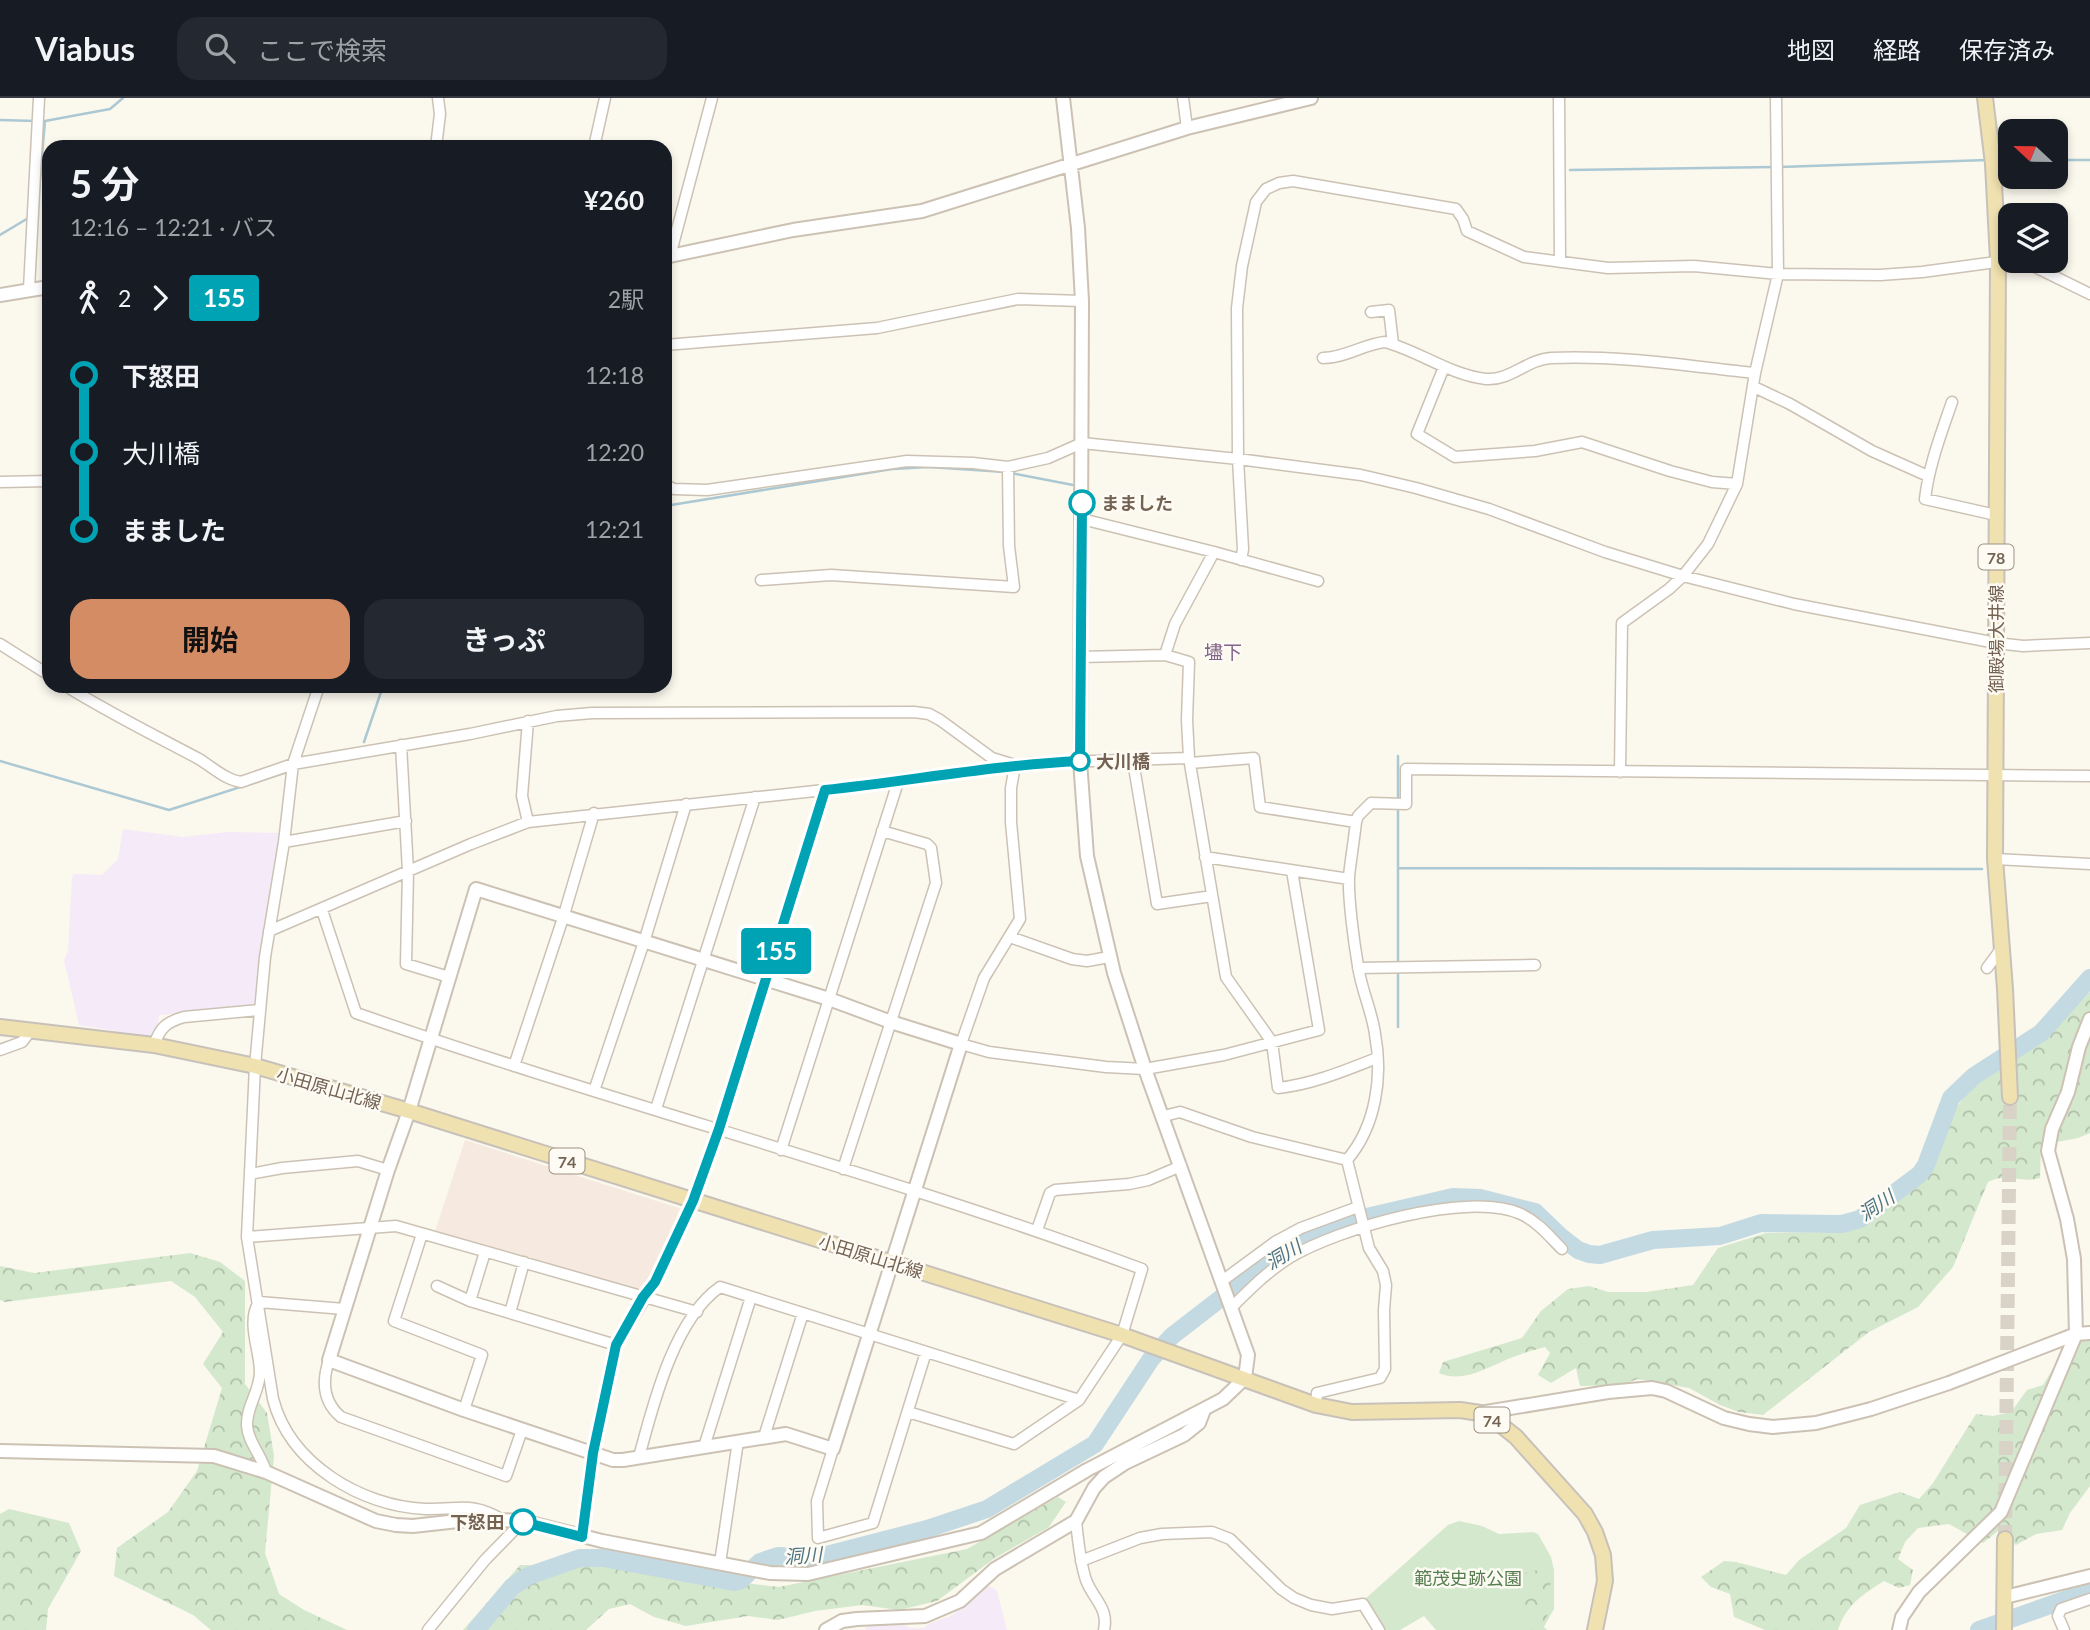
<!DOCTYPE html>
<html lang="ja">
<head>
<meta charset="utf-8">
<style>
  body { margin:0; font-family:Lato,"Noto Sans JP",sans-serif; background:#242831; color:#f1f3f6; height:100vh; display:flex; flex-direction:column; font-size:26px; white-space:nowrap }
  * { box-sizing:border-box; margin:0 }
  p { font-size:23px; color:#9ea1a6 }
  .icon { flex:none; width:38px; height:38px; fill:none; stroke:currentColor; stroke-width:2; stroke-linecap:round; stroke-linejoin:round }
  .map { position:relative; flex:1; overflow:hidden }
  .details { position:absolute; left:42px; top:42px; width:630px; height:553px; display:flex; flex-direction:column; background:#171b24; border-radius:21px; box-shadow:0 4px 10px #0003 }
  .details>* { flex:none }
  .badge { padding:0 14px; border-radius:5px; font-size:24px; line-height:46px }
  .needle { width:46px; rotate:292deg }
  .tools { position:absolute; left:1998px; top:21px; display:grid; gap:14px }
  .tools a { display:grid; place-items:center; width:70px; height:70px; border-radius:14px; background:#171b24; box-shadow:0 4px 10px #0003; font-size:35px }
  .map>.badge { position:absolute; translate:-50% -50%; box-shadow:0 0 0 4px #fff }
  .legs { display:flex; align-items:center; gap:10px; height:77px; padding:0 28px; font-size:23px }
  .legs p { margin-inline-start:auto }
  .headline { display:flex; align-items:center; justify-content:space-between; height:119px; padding:0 28px }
  h1 { font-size:38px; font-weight:700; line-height:52px }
  .cta { display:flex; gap:14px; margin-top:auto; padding:14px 28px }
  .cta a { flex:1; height:80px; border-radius:21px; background:#d48c64; color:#111; font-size:28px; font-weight:700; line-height:80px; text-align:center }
  .cta a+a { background:#242831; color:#f1f3f6 }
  ul { padding:0 28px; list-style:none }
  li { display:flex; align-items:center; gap:24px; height:77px; font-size:26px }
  li i { display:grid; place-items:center; width:10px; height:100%; margin:0 9px; background:currentColor }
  li i::after { content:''; width:18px; height:18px; margin:-9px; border:5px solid; border-radius:50%; background:#171b24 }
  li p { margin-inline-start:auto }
  li:first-child i { background:linear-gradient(#0000 50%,currentColor 0) }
  li:last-child i { background:linear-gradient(currentColor 50%,#0000 0) }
  header { display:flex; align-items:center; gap:42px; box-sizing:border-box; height:98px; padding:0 35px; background:#171b24; border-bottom:2px solid #363941 }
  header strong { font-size:33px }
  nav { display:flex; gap:38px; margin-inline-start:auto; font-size:24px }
  .search { width:490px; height:63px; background:#242831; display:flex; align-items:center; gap:18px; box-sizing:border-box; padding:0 24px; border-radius:21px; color:#9ea1a6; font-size:26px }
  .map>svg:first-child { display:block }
  .commercial { fill:#f6eae0 }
  .education { fill:#f5eaf8 }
  .green { fill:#d4e8cd }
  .forest { fill:url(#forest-crowns) }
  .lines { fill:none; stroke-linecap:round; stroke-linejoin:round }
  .stream { stroke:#abc8d3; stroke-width:2.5 }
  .river { stroke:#c4dae3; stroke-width:18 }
  .primary-tunnel { stroke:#d9d3c7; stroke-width:14; stroke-dasharray:14 7; stroke-linecap:butt }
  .minor-casing { stroke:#ccc2b4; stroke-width:13 }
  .tertiary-casing { stroke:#ccc2b4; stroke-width:16 }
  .primary-casing { stroke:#c7c1ba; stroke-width:18 }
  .minor { stroke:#fff; stroke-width:10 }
  .tertiary { stroke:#fff; stroke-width:12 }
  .primary { stroke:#f0e1b0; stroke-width:14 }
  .line-1-casing { stroke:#fff; stroke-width:16 }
  .line-1 { stroke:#00a3b4; stroke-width:10 }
  .stop-1-dot { fill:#fff; stroke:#00a3b4; stroke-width:3.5 }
  .labels { text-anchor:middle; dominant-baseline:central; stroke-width:5; stroke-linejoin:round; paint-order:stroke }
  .shield { fill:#fdfbf4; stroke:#9d9183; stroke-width:2 }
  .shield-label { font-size:16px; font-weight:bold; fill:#746353 }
  .stop-label { font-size:18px; font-weight:bold; fill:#746353; stroke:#fdfbf4; text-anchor:start }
  .street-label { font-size:18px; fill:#746353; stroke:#fdfbf4 }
  .park-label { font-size:18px; fill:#567e4f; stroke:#fdfbf4 }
  .neighbourhood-label { font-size:19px; fill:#826689; stroke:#fdfbf4 }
  .water-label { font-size:19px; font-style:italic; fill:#4e7484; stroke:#fdfbf4 }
</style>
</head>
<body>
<header>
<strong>Viabus</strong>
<div class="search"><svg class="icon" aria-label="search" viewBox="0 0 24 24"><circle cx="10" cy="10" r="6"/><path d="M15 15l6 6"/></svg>ここで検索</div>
<nav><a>地図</a><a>経路</a><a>保存済み</a></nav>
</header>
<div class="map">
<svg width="2090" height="1532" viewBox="0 0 2090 1532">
  <defs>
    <pattern id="forest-crowns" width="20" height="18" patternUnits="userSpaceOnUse" patternTransform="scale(1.75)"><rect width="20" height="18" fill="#d4e8cd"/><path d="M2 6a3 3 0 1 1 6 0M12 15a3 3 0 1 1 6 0" fill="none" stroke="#b1c0a9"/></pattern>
  </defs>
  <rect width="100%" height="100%" fill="#fbf8ee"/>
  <path class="commercial" d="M 465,1042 L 682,1111 L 645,1188 L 636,1192 L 435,1133 Z"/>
  <path class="education" d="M 123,731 L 183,739 L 228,734 L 280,735 L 254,909 L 159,917 L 158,929 L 152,939 L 79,927 L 64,862 L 68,853 L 72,779 L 74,776 L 102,777 L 118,761 Z
    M 983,1488 L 992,1489 L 997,1493 L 1007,1532 L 865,1532 L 868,1527 L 900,1525 L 910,1530 L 924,1530 L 928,1526 L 951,1518 L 972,1501 Z"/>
  <path class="green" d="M 1459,1423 L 1482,1428 L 1499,1436 L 1533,1434 L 1538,1436 L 1551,1459 L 1554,1472 L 1554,1511 L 1542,1532 L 1436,1532 L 1424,1518 L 1400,1532 L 1383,1532 L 1365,1501 L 1448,1427 Z"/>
  <path class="forest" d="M 2090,894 L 2090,1035 L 2078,1040 L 2041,1047 L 2040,1080 C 2019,1086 2009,1074 1988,1084 L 1953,1169 L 1918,1209 L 1869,1234 L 1763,1317 L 1739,1314 L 1720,1307 L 1689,1290 L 1638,1281 L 1620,1287 L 1580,1288 L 1576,1270 L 1551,1285 L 1538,1277 L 1550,1255 L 1545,1249 C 1534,1252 1523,1255 1513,1259 C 1490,1268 1463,1286 1439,1275 L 1443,1264 L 1522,1240 L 1541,1213 L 1568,1191 L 1589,1188 L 1608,1194 L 1646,1194 L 1693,1187 L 1718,1150 L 1766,1135 L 1829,1134 L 1854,1130 L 1872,1122 L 1928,1076 L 1952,1015 L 1974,987 L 2038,945 Z
    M 190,1155 L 220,1164 L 245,1183 L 245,1286 L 267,1315 L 274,1358 L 265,1455 L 279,1496 L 304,1512 L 347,1532 L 211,1532 L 193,1517 L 114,1478 L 117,1450 L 168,1414 L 197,1373 L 222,1290 L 203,1266 L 223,1234 L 195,1199 L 171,1183 L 5,1204 L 0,1202 L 0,1168 L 34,1175 Z
    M 2090,1239 L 2090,1388 L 2070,1415 L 2062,1432 L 2036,1436 L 2016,1447 L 1998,1433 L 1983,1445 L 1949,1426 L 1918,1430 L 1905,1444 L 1898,1461 L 1913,1472 L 1910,1487 L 1899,1490 L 1884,1483 C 1863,1496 1846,1507 1838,1532 L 1765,1532 L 1734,1519 L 1730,1496 L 1711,1489 L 1701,1479 L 1724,1463 L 1736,1464 L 1786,1477 L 1799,1462 L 1846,1430 L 1860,1407 L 1900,1394 L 1919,1401 L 1933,1385 L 1976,1316 L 1993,1318 L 2011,1314 L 2027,1292 L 2043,1287 L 2070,1243 Z
    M 1058,1399 L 1066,1404 L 1049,1429 L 995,1460 L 937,1503 L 899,1512 L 862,1507 L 815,1513 L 778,1522 L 748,1518 L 686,1528 L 654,1519 L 630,1506 L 609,1511 L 586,1532 L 463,1532 L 520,1467 L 602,1468 L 779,1489 L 967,1451 Z
    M 9,1411 L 69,1425 L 81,1453 L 48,1511 L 46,1532 L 0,1532 L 0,1416 Z
    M 1551,1469 L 1550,1511 L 1543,1528 L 1547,1532 L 1519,1532 L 1528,1514 L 1517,1494 L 1525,1475 Z"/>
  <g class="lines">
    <path class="stream" d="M 0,22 L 35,23
      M 1997,62 L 2011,62
      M 2056,62 L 2090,62
      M 1780,69 L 1987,62
      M 1570,72 L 1773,69
      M 38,103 L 45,23 L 110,11 L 123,0
      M 0,137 L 30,119
      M 1011,375 L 1073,387
      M 665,408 L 892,371 L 929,369 L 1005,374
      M 364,644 L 383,588
      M 1398,658 L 1398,701
      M 0,663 L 169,712 L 287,674
      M 1398,708 L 1398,866
      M 1399,770 L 1982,771
      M 1398,929 L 1398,872"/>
    <path class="river" d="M 476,1532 L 512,1489 L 528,1478 L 580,1460 L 603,1460 L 734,1484 L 741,1482 L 760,1464 L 778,1458 L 815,1460 L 927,1431 L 987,1411 L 1095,1346 L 1151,1261 L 1172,1238 L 1282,1153 L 1345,1124 L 1453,1099 L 1480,1100 L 1535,1114 L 1560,1138 L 1578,1152 L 1589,1156 L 1600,1157 L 1653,1142 L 1720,1138 L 1761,1125 L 1842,1126 L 1860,1121 L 1920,1076 L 1926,1067 L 1951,1000 L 1974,978 L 2041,935 L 2090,880
      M 1979,1532 L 2090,1493"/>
    <path class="primary-tunnel" d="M 2005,1441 L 2010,999"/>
    <defs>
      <path id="minor" d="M 1183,0 L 1187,30
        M 1559,0 L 1560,164
        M 436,49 L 440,16 L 438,0
        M 594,49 L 605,0
        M 670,158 L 712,0
        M 2023,163 L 2090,196
        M 29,191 L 39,0
        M 1371,214 L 1389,212 L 1393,246
        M 665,247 L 877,230 L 1018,201 L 1082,203
        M 1323,260 C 1345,260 1364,246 1385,244 C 1419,253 1450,277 1486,281 C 1510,283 1528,261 1551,260 C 1620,257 1687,268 1755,275
        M 1444,269 L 1417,336 L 1455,359 L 1535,353 L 1582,344 L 1670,373 L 1712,384 L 1737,386
        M 1754,289 L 1790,306 L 1872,353 L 1928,378
        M 1952,304 C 1941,336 1929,367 1925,401 L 1996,417
        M 0,384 L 49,383
        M 665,387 L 674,391 L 707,392 L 907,363 L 973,365 L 1008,369 L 1048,360 L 1082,345 L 1238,361 L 1361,377 L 1416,390 L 1489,411 L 1605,454 L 1683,478 L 1794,506 L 1996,545 L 2023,548 L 2090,545
        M 1082,421 L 1214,454 L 1318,483
        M 1241,462 L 1243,451 L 1238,361 L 1237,210 L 1242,168 L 1256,104 L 1266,91 L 1279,85 L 1293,83 L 1456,111 L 1463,121 L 1467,133 L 1524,159 L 1608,170 L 1694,168 L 1778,176 L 1880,177 L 1922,174 L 2011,162
        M 761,482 L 831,477 L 1014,489 L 1009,448 L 1008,369
        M 0,546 L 49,577
        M 1165,557 L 1175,526 L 1214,454
        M 1080,559 L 1165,557 L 1189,564 L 1187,622 L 1189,660 L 1226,879 L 1272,944 L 1278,990 C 1313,986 1344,973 1377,960
        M 66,588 C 109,615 154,637 199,661 C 212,669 226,682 241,684 L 293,666 L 470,636 L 557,618 L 592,615 L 914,614 L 929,616 L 940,622 L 992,660 L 1015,667 L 1011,690 L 1011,724 L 1020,821 L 984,880 L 961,946 L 989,954 L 1106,969 L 1145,971 L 1224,957 L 1319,932 L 1292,773
        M 319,588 L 293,666 L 284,744 L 265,859 L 255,968 L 247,1139 L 273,1301 C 290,1366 361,1408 425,1411 C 460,1412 471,1403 503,1422
        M 528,623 L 522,698 L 528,724
        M 401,647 L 408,773 L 406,866 L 449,879
        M 1133,663 L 1157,806 L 1212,798
        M 1190,665 L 1254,660 L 1260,709 L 1356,724 C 1354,742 1351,760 1349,778 C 1348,800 1354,845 1358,868 C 1361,891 1372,913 1375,936 C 1383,979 1376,1028 1347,1062
        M 1620,674 L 1622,525 L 1669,491 L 1683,478 L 1708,446 L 1737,386 L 1755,275 L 1778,176 L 1776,0
        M 1356,724 L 1358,718 L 1371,705 L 1406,706 L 1406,671 L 2090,678
        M 284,744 L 406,723
        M 1205,759 L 1349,781
        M 1995,761 L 2090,766
        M 322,812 L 356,915 C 616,1006 884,1075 1142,1171 L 1122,1237 L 1079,1302 L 1014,1346 L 908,1314
        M 269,833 L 471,746 L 528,724 L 898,684 L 1031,665 L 1189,660
        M 1010,839 L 1072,861 L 1087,863 L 1109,859
        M 1358,870 L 1535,867
        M 1987,870 L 2001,851
        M 154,947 C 160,930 166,924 184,919 L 259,912
        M 0,952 L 22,944 L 32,931
        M 514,968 L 563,820 L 594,715
        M 594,993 L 644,844 L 686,706
        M 656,1011 L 755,699
        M 1164,1018 L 1180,1014 L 1252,1039 L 1347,1062
        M 781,1052 L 898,684
        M 843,1071 L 936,785 L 931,750 L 927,746 L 882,733
        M 250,1076 L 282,1070 L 358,1063 L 388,1072
        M 1037,1132 L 1050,1095 L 1055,1092 L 1129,1086 L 1148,1082 L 1181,1068
        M 422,1136 L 394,1223 L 482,1257 L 464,1312
        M 247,1139 L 396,1128 L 697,1214
        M 1222,1183 L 1275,1144 L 1301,1130 L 1358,1109
        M 437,1188 L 470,1203 L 616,1247
        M 470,1203 L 485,1154
        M 1232,1209 C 1250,1191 1267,1174 1289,1160 C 1337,1131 1468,1092 1521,1116 C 1538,1124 1550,1139 1562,1151
        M 510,1215 L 524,1164
        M 329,1262 C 322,1283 323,1304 341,1319 L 506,1378 L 522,1332
        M 1316,1307 L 1317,1295 L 1380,1280 L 1385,1271 L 1384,1212 L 1386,1187 L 1383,1173 L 1369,1150 L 1347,1062
        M 764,1339 L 803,1215
        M 704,1349 L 751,1199
        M 833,1351 L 817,1403 L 818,1440 L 873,1425 L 926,1254
        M 639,1359 C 653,1307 674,1221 720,1189 L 1079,1302
        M 266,1374 C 262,1358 248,1344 247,1328 C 246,1309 260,1293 260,1274 C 260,1252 246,1224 259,1204 L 344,1211
        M 1076,1423 C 1078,1442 1080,1464 1086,1482 C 1093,1501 1109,1510 1104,1532
        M 582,1439 L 593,1355 L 616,1247 L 655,1184 L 693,1103 L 719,1031 L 825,692
        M 1081,1463 L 1140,1440 L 1162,1436 L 1212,1434 L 1230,1441 L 1281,1491 L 1294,1500 L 1311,1507 L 1332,1511 L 1363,1506 L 1379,1532
        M 720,1465 L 738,1343
        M 428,1532 L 485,1462 L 523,1423
        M 2064,1532 L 2058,1518 L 2061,1511 L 2090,1501"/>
      <path id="tertiary" d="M 665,159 L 793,132 L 922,113 L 1187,30 L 1311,0
        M 0,197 L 49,189
        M 476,791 L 829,901 L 891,924 L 961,946 L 833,1351 L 786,1336 L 623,1362 L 613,1362 L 464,1312 L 329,1262 L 388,1072 L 409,1013 Z
        M 1480,1315 L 1608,1294 L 1652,1290 L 1666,1293 L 1724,1320 L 1749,1326 L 1773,1329 L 1816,1325 L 1871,1311 L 1949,1285 L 2076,1236 L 2090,1235
        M 0,1353 L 214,1358 L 266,1374 L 376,1423 L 396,1427 L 413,1428 L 476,1421 L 523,1423 L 602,1443 L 770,1475 L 808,1476 L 981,1435 L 1087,1372 L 1223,1301 L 1245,1280 L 1248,1257 L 1145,971 L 1114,875 L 1087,758 L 1080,663 L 1082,203 L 1078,130 L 1063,0
        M 2005,1499 L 2090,1478
        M 826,1532 L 842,1523 L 857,1521 L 925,1518 L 960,1503 L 995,1471 L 1076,1423 L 1094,1390 L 1104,1379 L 1125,1365 L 1184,1337 L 1199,1325 L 1204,1312
        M 1899,1532 L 1902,1519 L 1919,1494 L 2001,1414 L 2076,1236 L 2074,1161 L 2067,1121 L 2048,1053 L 2052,1031 L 2068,994 L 2079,949 L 2090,921"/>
      <path id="primary" d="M 1985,0 L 1993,66 L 1998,162 L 1995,761 L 2005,891 L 2010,999
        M 0,929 L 154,947 L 255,968 L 409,1013 L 1122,1237 L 1316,1307 L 1352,1314 L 1460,1312 L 1480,1315 L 1501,1327 L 1516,1339 L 1585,1416 L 1595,1434 L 1603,1457 L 1605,1483 L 1595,1532
        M 2004,1532 L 2005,1441"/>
    </defs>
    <use href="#minor" class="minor-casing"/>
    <use href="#tertiary" class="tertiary-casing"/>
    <use href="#primary" class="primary-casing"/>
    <use href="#minor" class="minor"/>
    <use href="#tertiary" class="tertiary"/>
    <use href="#primary" class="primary"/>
  </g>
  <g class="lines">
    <defs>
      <path id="line-1" d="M 523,1424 L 582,1439 L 593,1355 L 616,1247 L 643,1199 L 655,1184 L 693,1103 L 719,1031 L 825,692 C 910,683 995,667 1080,663 L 1082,405"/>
    </defs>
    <use href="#line-1" class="line-1-casing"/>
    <use href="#line-1" class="line-1"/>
  </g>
  <g class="stop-1-dot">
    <circle cx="1082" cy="405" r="12"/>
    <circle cx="1080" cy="663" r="9"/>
    <circle cx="523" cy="1424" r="12"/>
  </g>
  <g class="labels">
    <g class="shield">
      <rect x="1978.5" y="446.5" width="35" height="25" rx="5"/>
      <rect x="549.5" y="1050.5" width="35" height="25" rx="5"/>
      <rect x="1474.5" y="1309.5" width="35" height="25" rx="5"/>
    </g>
    <g class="shield-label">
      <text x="1996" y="459">78</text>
      <text x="567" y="1063">74</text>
      <text x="1492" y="1322">74</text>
    </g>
    <g class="stop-label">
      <text x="1101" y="405">まました</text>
      <text x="1096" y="663">大川橋</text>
      <text x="504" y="1424" text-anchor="end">下怒田</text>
    </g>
    <g class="street-label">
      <text transform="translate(1996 541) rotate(-90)">御殿場大井線</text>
      <text transform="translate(329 990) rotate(16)">小田原山北線</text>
      <text transform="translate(871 1158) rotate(17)">小田原山北線</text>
    </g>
    <g class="park-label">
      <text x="1468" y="1480">範茂史跡公園</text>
    </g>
    <g class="neighbourhood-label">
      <text x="1223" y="553">壗下</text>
    </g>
    <g class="water-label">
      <text transform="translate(1876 1107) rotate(-34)">洞川</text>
      <text transform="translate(1283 1156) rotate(-31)">洞川</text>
      <text transform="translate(803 1457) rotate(-4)">洞川</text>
    </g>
  </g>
</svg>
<div class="tools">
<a><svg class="needle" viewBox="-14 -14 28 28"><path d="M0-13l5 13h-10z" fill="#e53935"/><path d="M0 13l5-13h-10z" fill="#9ea1a6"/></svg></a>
<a><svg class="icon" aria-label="layers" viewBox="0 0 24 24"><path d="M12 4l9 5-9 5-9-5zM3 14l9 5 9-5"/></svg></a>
</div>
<b class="badge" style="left:776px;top:853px;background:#00a3b4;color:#fff">155</b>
<section class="details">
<div class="headline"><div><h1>5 分</h1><p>12:16 – 12:21 · バス</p></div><b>¥260</b></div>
<div class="legs"><svg class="icon" aria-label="walk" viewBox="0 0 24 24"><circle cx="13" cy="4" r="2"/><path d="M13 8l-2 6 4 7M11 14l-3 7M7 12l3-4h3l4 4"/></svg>2<svg class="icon" aria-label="forward" viewBox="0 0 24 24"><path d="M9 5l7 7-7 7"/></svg><b class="badge" style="background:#00a3b4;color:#fff">155</b><p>2駅</p></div>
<ul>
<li><i style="color:#00a3b4"></i><b>下怒田</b><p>12:18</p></li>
<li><i style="color:#00a3b4"></i><span>大川橋</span><p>12:20</p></li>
<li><i style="color:#00a3b4"></i><b>まました</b><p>12:21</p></li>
</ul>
<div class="cta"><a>開始</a><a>きっぷ</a></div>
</section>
</div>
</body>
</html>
